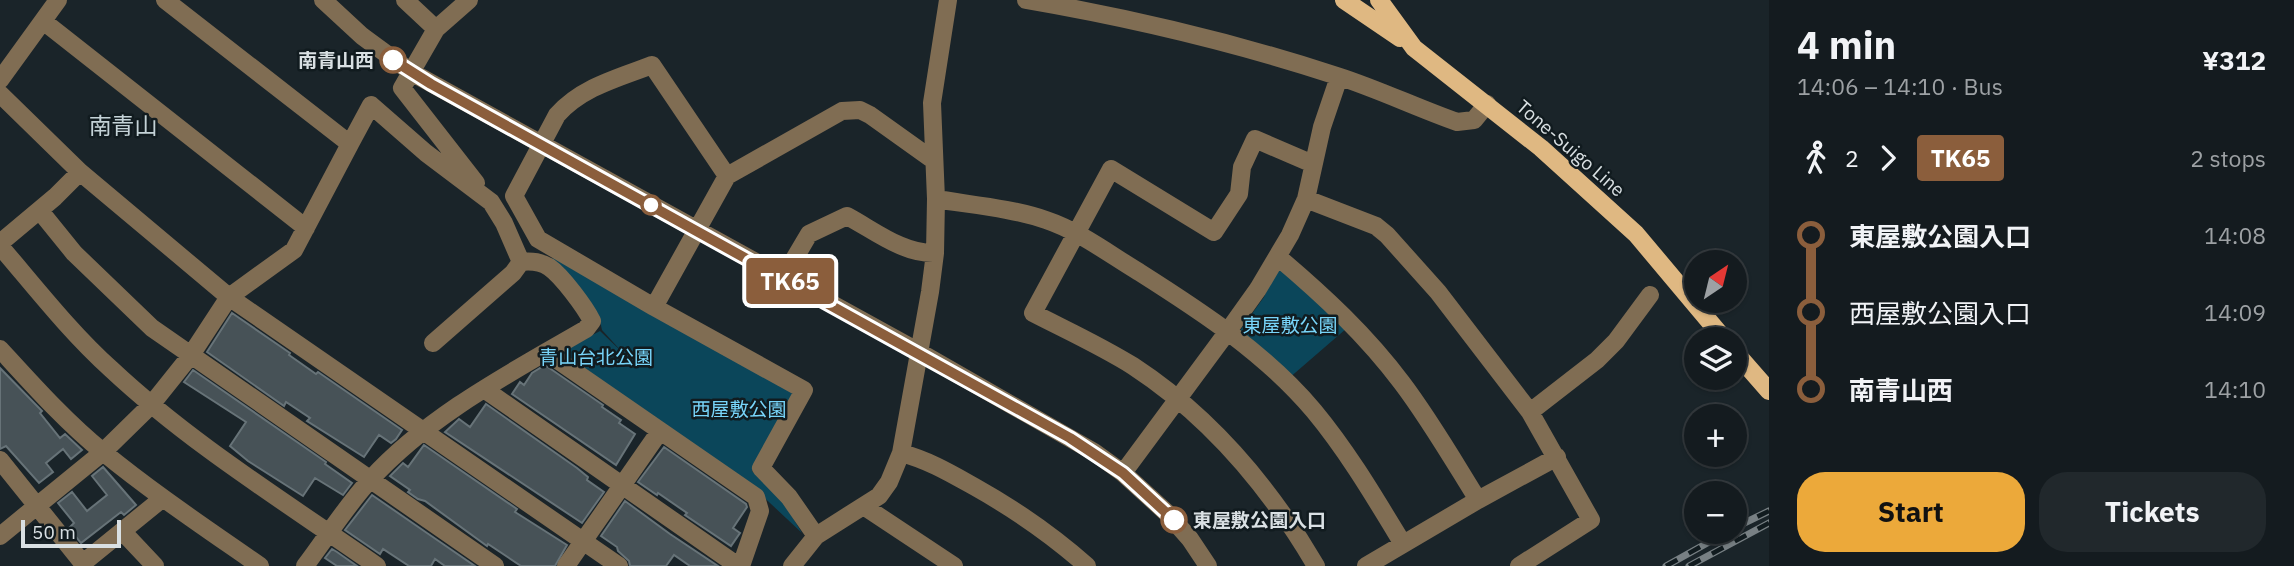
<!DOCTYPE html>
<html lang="en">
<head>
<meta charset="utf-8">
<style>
  body { margin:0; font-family:"IBM Plex Sans","Noto Sans JP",sans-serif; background:#21282c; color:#f1f3f6; height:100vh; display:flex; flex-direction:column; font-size:26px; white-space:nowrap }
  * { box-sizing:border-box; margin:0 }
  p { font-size:23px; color:#9da1a4 }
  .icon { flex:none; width:38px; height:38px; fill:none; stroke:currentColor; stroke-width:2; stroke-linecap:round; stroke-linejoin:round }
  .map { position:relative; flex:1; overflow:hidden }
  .drawer { display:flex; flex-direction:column; background:#141b1f; width:525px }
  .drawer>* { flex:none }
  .badge { padding:0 14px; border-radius:5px; font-size:24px; line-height:46px }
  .needle { width:46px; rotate:35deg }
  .fabs { position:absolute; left:1684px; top:250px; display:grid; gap:14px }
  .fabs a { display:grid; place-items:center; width:63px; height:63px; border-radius:50%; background:#141b1f; box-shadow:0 2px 5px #0004,0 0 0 2px #33393d; font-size:35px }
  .scale { position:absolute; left:21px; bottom:18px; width:100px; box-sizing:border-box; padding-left:7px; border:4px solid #d9e0e3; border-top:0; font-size:19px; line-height:24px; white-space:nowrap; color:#d9e0e3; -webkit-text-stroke:5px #111b1f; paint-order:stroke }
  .map>.badge { position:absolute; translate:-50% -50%; box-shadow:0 0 0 4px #fff }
  .legs { display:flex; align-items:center; gap:10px; height:77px; padding:0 28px; font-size:23px }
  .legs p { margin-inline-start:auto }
  .headline { display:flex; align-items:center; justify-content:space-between; height:119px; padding:0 28px }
  h1 { font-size:38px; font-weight:800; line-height:52px }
  .cta { display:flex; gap:14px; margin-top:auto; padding:14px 28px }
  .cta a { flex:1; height:80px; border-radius:28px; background:#eca93a; color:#111; font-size:28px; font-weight:800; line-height:80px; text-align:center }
  .cta a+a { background:#21282c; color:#f1f3f6 }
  ul { padding:0 28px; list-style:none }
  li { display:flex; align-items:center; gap:24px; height:77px; font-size:26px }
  li i { display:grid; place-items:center; width:10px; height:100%; margin:0 9px; background:currentColor }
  li i::after { content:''; width:18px; height:18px; margin:-9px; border:5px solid; border-radius:50%; background:#141b1f }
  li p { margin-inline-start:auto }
  li:first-child i { background:linear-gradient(#0000 50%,currentColor 0) }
  li:last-child i { background:linear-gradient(currentColor 50%,#0000 0) }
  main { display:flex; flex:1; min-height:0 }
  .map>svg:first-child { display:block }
  .green { fill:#0b465a }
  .building { fill:#475257; stroke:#677378; stroke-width:2 }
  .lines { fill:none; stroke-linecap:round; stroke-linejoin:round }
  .minor { stroke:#806d53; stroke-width:18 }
  .major { stroke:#dfb882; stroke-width:18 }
  .rail-casing { stroke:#788084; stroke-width:7 }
  .rail { stroke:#111b1f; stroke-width:4.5; stroke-dasharray:13; stroke-linecap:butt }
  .line-1-casing { stroke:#fff; stroke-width:16 }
  .line-1 { stroke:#8b5e3c; stroke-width:10 }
  .stop-1-dot { fill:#fff; stroke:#8b5e3c; stroke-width:3.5 }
  .labels { text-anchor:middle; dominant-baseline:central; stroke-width:5; stroke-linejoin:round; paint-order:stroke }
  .stop-label { font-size:19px; font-weight:bold; fill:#d9e0e3; stroke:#111b1f; text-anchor:end }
  .street-label { font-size:19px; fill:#d9e0e3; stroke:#111b1f }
  .park-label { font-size:19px; fill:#78d5fa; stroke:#111b1f }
  .quarter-label { font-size:23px; fill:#c4d2d7; stroke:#111b1f }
</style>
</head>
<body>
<main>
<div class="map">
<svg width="1769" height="566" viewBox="0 0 1769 566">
  <rect width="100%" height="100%" fill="#1a2429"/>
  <path class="green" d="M 554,258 L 791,390 L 794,397 L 752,471 L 782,500 L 802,533 L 755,489 L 561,359 L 562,351 L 600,331 L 623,353 L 602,330 L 600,321 L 548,260 Z
    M 1281,270 L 1347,328 L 1288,379 L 1239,332 L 1264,297 L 1275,273 Z"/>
  <path class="building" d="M 232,313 L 290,353 L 289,355 L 316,374 L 318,372 L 402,430 L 396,439 L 391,443 L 379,435 L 364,457 L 307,421 L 310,418 L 286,402 L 284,406 L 207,352 Z
    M 545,365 L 603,405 L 602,407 L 621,420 L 619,423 L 635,434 L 616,465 L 512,394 L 520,382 L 524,385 L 532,373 Z
    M 0,368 L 42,411 L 40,413 L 60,438 L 65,434 L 82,450 L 71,459 L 63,449 L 46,463 L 53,472 L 39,483 L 6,446 L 0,449 Z
    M 193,370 L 326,462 L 325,464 L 352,483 L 343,495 L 315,478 L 303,496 L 248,461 L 230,446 L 246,422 L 184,382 Z
    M 486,404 L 577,468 L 588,477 L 587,480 L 604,492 L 582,523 L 445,432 L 459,419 L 470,427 Z
    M 424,445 L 517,509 L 515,512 L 567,545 L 555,566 L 521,566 L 488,544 L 487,546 L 425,501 L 418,499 L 408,492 L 410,490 L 390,476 L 403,463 L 408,467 Z
    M 664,447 L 746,504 L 747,507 L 733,528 L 740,533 L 731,546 L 685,515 L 687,513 L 658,493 L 657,495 L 638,482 Z
    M 103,467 L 136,505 L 124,515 L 121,512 L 81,543 L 69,528 L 74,523 L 58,503 L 72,492 L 87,511 L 107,495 L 92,476 Z
    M 372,495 L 427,533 L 475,566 L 445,566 L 435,559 L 431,566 L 409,566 L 383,549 L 380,554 L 345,530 Z
    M 625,501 L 670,534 L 718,566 L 690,566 L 674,555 L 666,566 L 630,566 L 629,561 L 618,551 L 617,547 L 601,536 Z
    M 332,549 L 337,552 L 357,566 L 337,566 L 325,558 Z"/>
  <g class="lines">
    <path class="minor" d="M 165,0 L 350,144 L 371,105 L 426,153 L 491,202 L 504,223 L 521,262 L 513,273 L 433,343
      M 323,0 L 362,36 L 411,72 L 919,352 L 1094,452 L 1123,473 L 1168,514 L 1190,539 L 1208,566
      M 405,0 L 436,29
      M 469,0 L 436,29 L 402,88 L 476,183
      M 1026,0 C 1131,18 1236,43 1337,76 C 1378,89 1417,108 1457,122 L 1474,120 L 1487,104
      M 43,21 L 306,228
      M 0,80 L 58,0
      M 0,94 L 80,172 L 229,297 L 619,566
      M 1313,164 L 1255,139 L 1242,167 L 1239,194 L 1214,232 L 1111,169 L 1033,313 C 1066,330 1101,346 1133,366 C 1211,417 1269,486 1316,566
      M 727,176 L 652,65 C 618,78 582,87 557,115 L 514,196 L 538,239 L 654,307 L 804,390 L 761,468 L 789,497 L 816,536
      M 936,199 C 972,205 1011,208 1046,220 C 1079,231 1109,254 1139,272 C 1202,312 1265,353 1314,411 C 1348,452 1375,498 1403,544
      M 1306,199 L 1376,226 L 1387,235 L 1438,292 L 1530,412 L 1591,520 L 1519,566
      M 40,211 L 74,253 L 152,328 L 495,566
      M 0,243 L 55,197 L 80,172
      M 0,246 C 36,288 70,332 111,369 C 191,444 287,503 377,566
      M 1278,257 C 1323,295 1366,335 1402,383 C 1430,420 1453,460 1478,500
      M 783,278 L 809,234 L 847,216 C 875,231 903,254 935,253
      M 654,307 L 727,176 L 842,111 L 860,110 L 870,115 L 933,160
      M 0,349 C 33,385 65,421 103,452 C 153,493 207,529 260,566
      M 546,352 L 756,497 L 760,511 L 741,566
      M 484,389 L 738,566
      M 1530,412 L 1597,360 L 1616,341 L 1650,295
      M 901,453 C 928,460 950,473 975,487 C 1016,510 1052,535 1087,566
      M 0,460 L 85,566
      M 1123,473 L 1228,331 L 1258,289 L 1290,235 L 1306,199 L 1322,127 L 1339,77
      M 865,507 L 954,566
      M 123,532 L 155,566
      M 0,536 L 103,452 L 151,405 L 191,355 L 229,297 L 294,250 L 350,144
      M 83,563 L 163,498
      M 305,566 C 327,537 346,506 370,480 C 429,415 512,372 586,329 L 592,321 C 585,307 562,276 549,267 C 541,262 530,261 521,262
      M 566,566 L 660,431
      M 792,566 L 816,536 L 879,496 L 889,482 L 901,453 L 930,292 L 935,253 L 936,199 L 932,103 L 948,0
      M 1366,566 L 1478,500 L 1557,457"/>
    <path class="major" d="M 1344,0 L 1400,38
      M 1379,0 L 1414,48 L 1541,148 L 1636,234 L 1725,340
      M 1734,351 L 1769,391"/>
    <defs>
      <path id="rail" d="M 1734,528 L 1769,511
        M 1666,566 L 1727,532
        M 1689,566 L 1769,523"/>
    </defs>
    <use href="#rail" class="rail-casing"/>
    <use href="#rail" class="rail"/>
  </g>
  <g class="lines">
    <defs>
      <path id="line-1" d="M 393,60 L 431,84 L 1070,438 L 1123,473 L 1174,520"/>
    </defs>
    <use href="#line-1" class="line-1-casing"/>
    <use href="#line-1" class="line-1"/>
  </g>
  <g class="stop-1-dot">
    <circle cx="393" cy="60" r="12"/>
    <circle cx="651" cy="205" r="9"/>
    <circle cx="1174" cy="520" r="12"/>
  </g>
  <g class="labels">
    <g class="stop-label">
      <text x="374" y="60">南青山西</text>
      <text x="1193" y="520" text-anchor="start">東屋敷公園入口</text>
    </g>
    <g class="street-label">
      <text transform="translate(1571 148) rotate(41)">Tone-Suigo Line</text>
    </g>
    <g class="park-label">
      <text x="1290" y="325">東屋敷公園</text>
      <text x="596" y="357">青山台北公園</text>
      <text x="739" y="409">西屋敷公園</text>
    </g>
    <g class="quarter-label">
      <text x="123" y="125">南青山</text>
    </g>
  </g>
</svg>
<div class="fabs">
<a><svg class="needle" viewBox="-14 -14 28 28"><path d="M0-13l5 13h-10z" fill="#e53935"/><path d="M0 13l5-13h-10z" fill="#9da1a4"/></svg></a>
<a><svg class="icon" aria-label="layers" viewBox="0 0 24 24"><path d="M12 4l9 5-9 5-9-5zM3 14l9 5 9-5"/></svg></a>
<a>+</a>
<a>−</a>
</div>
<div class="scale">50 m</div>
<b class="badge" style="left:790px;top:281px;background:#8b5e3c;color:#fff">TK65</b>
</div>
<section class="drawer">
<div class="headline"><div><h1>4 min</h1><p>14:06 – 14:10 · Bus</p></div><b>¥312</b></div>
<div class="legs"><svg class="icon" aria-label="walk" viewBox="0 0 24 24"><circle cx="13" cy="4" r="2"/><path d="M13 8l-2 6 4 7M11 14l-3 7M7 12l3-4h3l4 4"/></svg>2<svg class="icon" aria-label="forward" viewBox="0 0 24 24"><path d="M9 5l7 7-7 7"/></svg><b class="badge" style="background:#8b5e3c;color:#fff">TK65</b><p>2 stops</p></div>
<ul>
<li><i style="color:#8b5e3c"></i><b>東屋敷公園入口</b><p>14:08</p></li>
<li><i style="color:#8b5e3c"></i><span>西屋敷公園入口</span><p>14:09</p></li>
<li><i style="color:#8b5e3c"></i><b>南青山西</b><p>14:10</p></li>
</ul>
<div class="cta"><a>Start</a><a>Tickets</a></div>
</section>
</main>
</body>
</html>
